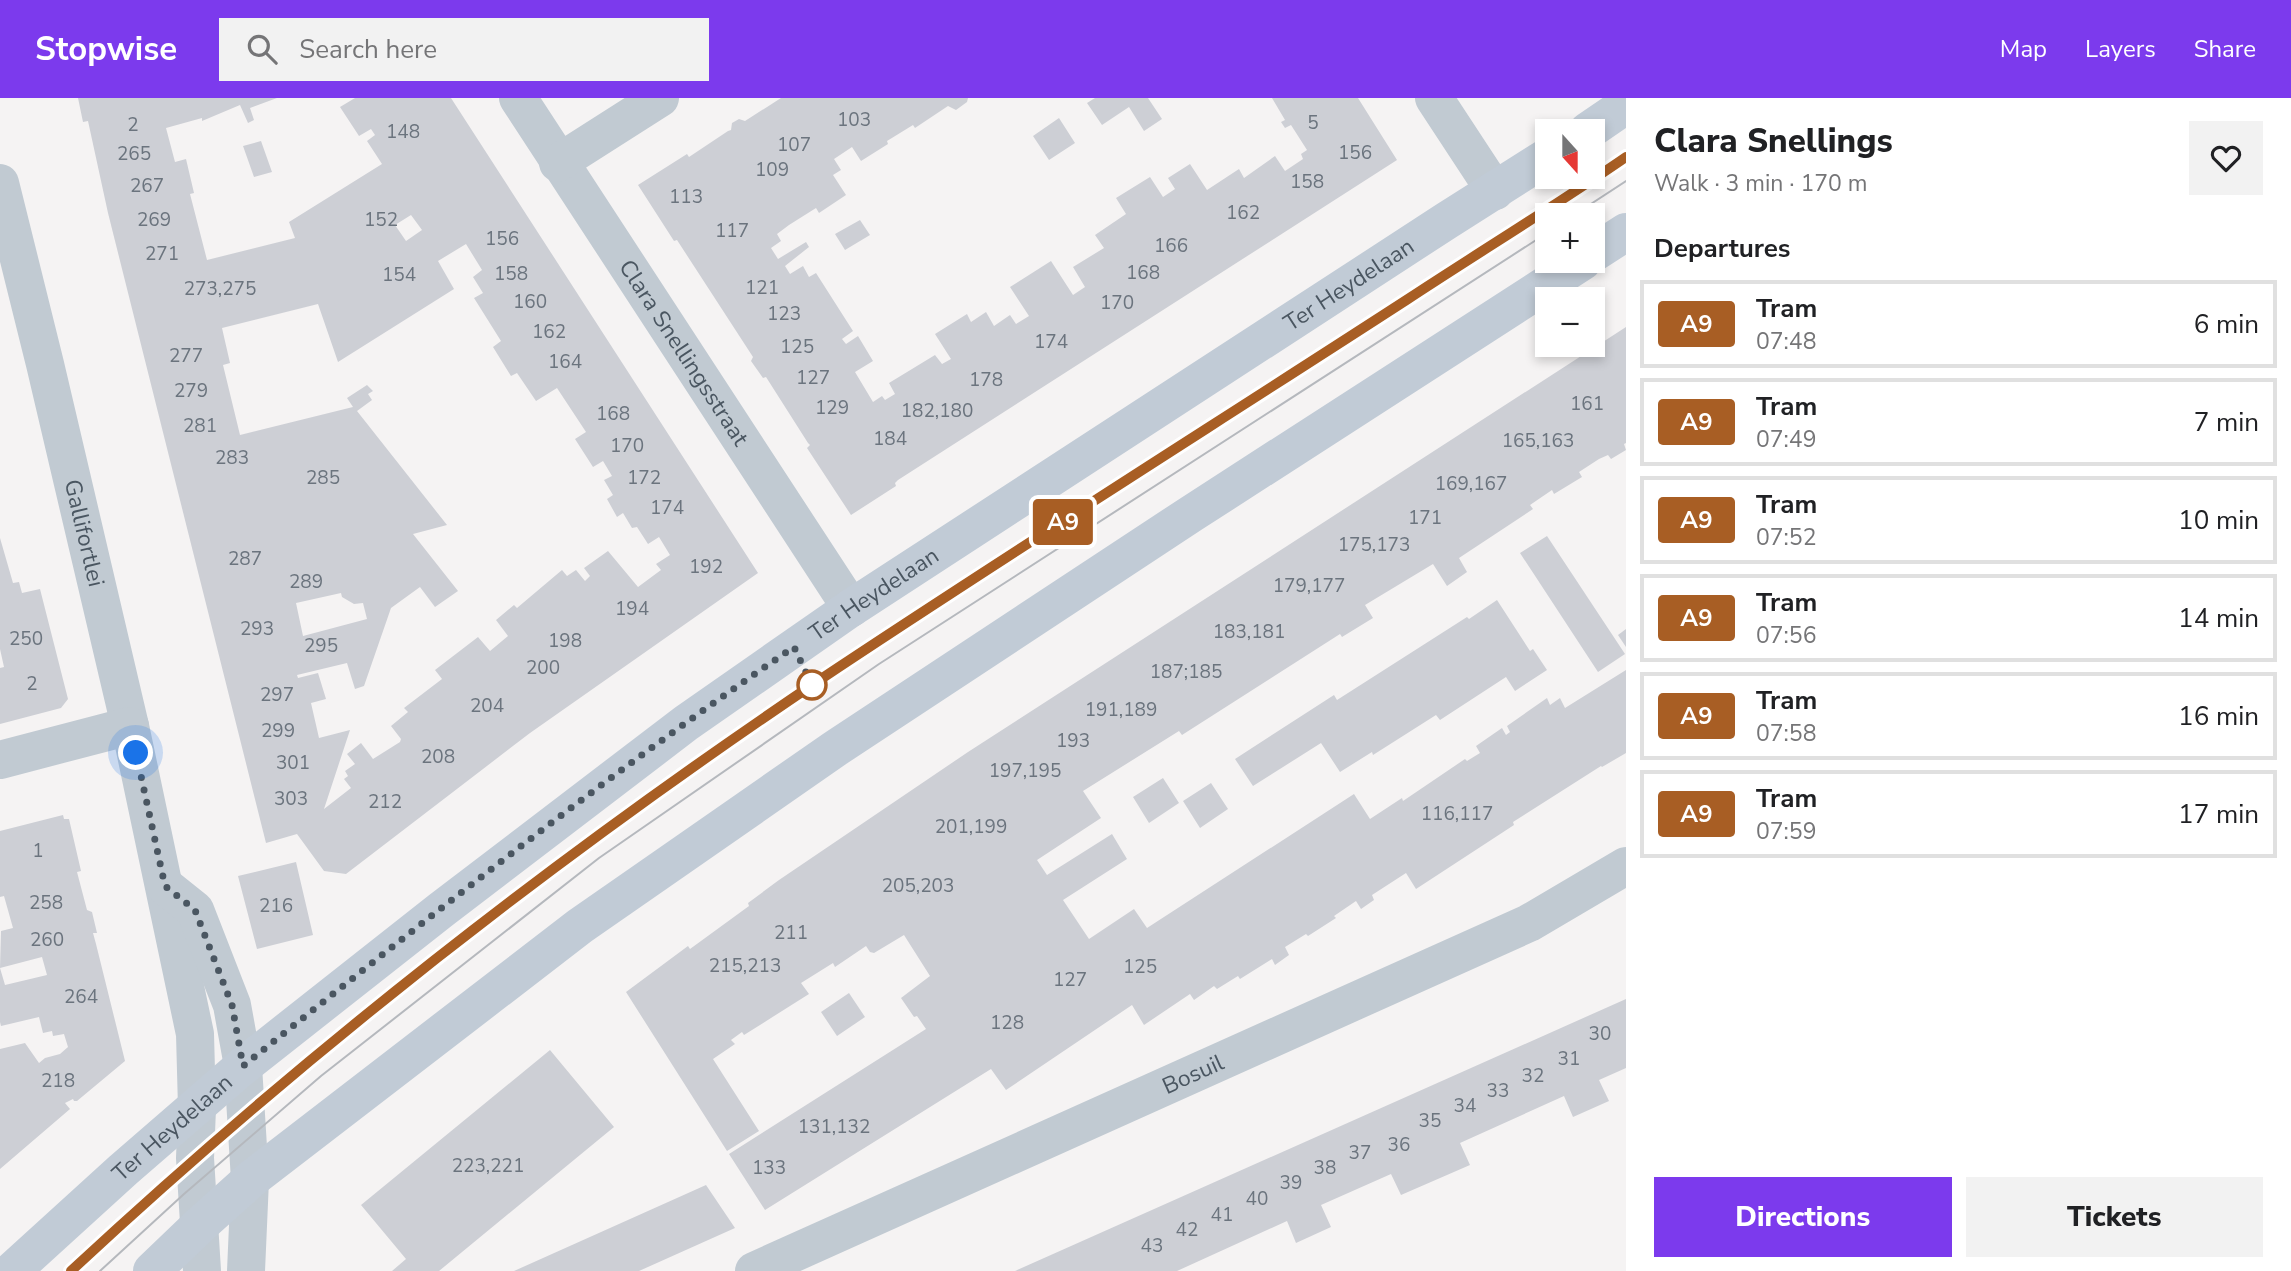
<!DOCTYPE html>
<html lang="en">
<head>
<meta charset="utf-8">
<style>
  body { margin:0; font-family:"Nunito Sans",sans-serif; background:#f2f2f2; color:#202124; height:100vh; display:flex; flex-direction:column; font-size:26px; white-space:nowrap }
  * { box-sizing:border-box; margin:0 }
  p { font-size:23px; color:#757577 }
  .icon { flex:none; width:38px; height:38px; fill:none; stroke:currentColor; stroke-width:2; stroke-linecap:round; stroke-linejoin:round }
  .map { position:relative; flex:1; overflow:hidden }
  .details { display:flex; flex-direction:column; background:#fff; width:665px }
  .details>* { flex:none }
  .badge { padding:0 14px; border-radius:5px; font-size:24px; line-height:46px }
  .needle { width:46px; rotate:159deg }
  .controls { position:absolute; left:1535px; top:21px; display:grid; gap:14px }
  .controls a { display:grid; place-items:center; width:70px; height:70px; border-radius:0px; background:#fff; box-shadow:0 4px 10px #0003; font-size:35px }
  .you { position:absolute; width:35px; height:35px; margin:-18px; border:5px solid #fff; border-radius:50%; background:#1a73e8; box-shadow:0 0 0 10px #1a73e833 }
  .map>.badge { position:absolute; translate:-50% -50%; box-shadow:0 0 0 4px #fff }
  h2 { padding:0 28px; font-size:26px; line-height:63px }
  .round { display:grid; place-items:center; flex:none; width:74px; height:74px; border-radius:0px; background:#f2f2f2 }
  .overview { display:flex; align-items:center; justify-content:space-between; height:119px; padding:0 28px }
  h1 { font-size:33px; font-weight:800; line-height:52px }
  .primary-button { display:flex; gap:14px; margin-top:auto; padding:14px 28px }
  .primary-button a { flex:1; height:80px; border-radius:0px; background:#7c3aed; color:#fff; font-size:28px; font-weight:800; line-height:80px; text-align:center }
  .primary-button a+a { background:#f2f2f2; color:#202124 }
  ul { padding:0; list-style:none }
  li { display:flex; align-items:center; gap:21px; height:88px; margin:0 14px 10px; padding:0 14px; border:4px solid #e0e0e0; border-radius:0px }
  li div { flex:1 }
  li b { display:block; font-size:26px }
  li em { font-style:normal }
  li .badge { min-width:77px; font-weight:700; text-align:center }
  header { display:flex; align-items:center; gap:42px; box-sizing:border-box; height:98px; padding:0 35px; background:#7c3aed; color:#fff }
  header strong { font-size:33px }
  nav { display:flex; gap:38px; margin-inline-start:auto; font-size:24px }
  .search { width:490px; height:63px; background:#f2f2f2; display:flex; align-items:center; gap:18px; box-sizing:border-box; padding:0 24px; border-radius:0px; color:#757577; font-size:26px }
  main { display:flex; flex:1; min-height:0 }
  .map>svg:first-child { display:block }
  .building { fill:#cdcfd5; fill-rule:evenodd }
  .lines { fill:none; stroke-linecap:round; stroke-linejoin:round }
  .street { stroke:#c1cad2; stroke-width:38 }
  .secondary { stroke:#c1cbd6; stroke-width:38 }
  .tram { stroke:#b5b8bd; stroke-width:2 }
  .line-casing { stroke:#fff; stroke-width:16 }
  .line { stroke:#a85e24; stroke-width:10 }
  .walk { stroke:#4a5661; stroke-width:7; stroke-dasharray:0 12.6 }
  .stop-dot { fill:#fff; stroke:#a85e24; stroke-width:3.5 }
  .labels { text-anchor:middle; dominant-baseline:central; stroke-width:5; stroke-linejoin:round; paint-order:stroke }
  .number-label { font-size:19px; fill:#6b747e }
  .street-label { font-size:23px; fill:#4a5661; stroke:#fff }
</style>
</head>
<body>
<header>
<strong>Stopwise</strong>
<div class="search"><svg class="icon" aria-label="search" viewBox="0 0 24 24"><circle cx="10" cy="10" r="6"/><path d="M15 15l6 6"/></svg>Search here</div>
<nav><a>Map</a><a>Layers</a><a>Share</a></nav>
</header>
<main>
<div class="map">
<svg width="1626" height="1173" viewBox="0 0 1626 1173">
  <rect width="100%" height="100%" fill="#f5f3f3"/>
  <path class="building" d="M 78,0 L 277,0 L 250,10 L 254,22 L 248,25 L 240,7 L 202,23 L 202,20 L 166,30 L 175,64 L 186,61 L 194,95 L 190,96 L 207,162 L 295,140 L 289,124 L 382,66 L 367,43 L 375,37 L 371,31 L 359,38 L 340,9 L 355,0 L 451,0 L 758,475 L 530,635 L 346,776 L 324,773 L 297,736 L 266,745 L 108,115 L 88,23 L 83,24 ZM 411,117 L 422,132 L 406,143 L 395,127 ZM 466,146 L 482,172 L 473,179 L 483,195 L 474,200 L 501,243 L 493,249 L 511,278 L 517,275 L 536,303 L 557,290 L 586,334 L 575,341 L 593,369 L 603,363 L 612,378 L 604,382 L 613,397 L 607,401 L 617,419 L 623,415 L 632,430 L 637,429 L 648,446 L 659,439 L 670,457 L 656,466 L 661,472 L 638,489 L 608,453 L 584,470 L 590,478 L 585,483 L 576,472 L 567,478 L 562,472 L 517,510 L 514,507 L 496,522 L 508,538 L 490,553 L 478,539 L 435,572 L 442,581 L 404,610 L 408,614 L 391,628 L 401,641 L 400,644 L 373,661 L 361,645 L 347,656 L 355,666 L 345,673 L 348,678 L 344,681 L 351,690 L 324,711 L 350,632 L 319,640 L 311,605 L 326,601 L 318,575 L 298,580 L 297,577 L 347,565 L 355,591 L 364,588 L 391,510 L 420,489 L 435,509 L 458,493 L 413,436 L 447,427 L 357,313 L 372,302 L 368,296 L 373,293 L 367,287 L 347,300 L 353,309 L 240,337 L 223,267 L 230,265 L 222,230 L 318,206 L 338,264 L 454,191 L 438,163 ZM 341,495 L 342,499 L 354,506 L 363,505 L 367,521 L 303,538 L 296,505 Z
    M 781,0 L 968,0 L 967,4 L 956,12 L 948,8 L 915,30 L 913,27 L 887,43 L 888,46 L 861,63 L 852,49 L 834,61 L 841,72 L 833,77 L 846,97 L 819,115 L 816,110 L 789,127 L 777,136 L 781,143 L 771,150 L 778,161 L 806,144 L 809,149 L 785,168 L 790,176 L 803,168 L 809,179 L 816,175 L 853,233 L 842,241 L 846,246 L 858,238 L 873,263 L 855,274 L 873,304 L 882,298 L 885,302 L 895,296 L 889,285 L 935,257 L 942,266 L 951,261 L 935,236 L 967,216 L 971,224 L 986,214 L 994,228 L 1010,217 L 1016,226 L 1029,218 L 1010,189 L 1051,163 L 1073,197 L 1085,189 L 1073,169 L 1104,150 L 1095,137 L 1126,116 L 1116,100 L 1150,79 L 1163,99 L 1175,91 L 1168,80 L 1190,66 L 1207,92 L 1239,71 L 1244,80 L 1275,58 L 1285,73 L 1303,61 L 1301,56 L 1307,52 L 1291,27 L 1285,30 L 1281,24 L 1285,22 L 1272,0 L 1358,0 L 1397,62 L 898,382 L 895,385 L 896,388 L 851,417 L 807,350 L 810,347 L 808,345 L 766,279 L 763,280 L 751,263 L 753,259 L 677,142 L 674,143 L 638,87 L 687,56 L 689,59 L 728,33 L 731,32 L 732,25 L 739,21 L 745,23 Z
    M 1095,0 L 1148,0 L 1162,21 L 1144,33 L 1129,9 L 1102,27 L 1087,5 Z
    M 1059,20 L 1075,45 L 1049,62 L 1033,38 Z
    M 261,43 L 272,74 L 254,79 L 243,48 Z
    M 860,122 L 870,137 L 845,152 L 835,136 Z
    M 1626,229 L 1626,345 L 1624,346 L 1626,352 L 1611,361 L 1608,357 L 1599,361 L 1579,374 L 1582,379 L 1554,396 L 1552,392 L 1530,407 L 1533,411 L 1459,460 L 1467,474 L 1447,488 L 1433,466 L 1365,507 L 1373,520 L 1342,539 L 1340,536 L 1182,637 L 1179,633 L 1083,693 L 1101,720 L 1037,762 L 1047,777 L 1112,736 L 1127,761 L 1063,802 L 1089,841 L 1134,811 L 1147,830 L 1354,696 L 1370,721 L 1402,700 L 1403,703 L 1465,661 L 1467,663 L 1480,655 L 1476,648 L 1502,630 L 1506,637 L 1510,634 L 1507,628 L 1547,600 L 1550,607 L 1560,600 L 1565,610 L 1626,572 L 1626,655 L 1602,669 L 1601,668 L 1513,724 L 1514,727 L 1416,791 L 1406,775 L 1372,797 L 1374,802 L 1361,811 L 1356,803 L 1334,818 L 1336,820 L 1308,838 L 1306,836 L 1285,849 L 1289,857 L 1275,867 L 1272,861 L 1240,881 L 1238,878 L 1217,891 L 1214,888 L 1194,902 L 1190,896 L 1144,927 L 1132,907 L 1006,992 L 991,971 L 765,1112 L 729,1056 L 926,931 L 917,918 L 914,919 L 901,900 L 930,878 L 904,837 L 874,855 L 870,854 L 866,848 L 835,869 L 833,865 L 801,885 L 809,896 L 744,937 L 742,934 L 731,942 L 735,946 L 713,961 L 759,1033 L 727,1053 L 626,894 L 688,848 L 690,851 L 749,808 L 748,805 L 779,782 L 968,654 Z
    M 1547,438 L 1625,556 L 1598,574 L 1520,455 Z
    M 0,440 L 13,485 L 19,484 L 22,495 L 40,491 L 68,601 L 61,610 L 0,626 L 0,570 L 4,569 L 0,551 Z
    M 1497,502 L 1530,553 L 1533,551 L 1547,572 L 1515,593 L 1506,579 L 1440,622 L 1436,617 L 1373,657 L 1372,654 L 1340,674 L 1321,645 L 1253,688 L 1235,661 L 1334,597 L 1337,602 L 1467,519 L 1469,521 Z
    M 1626,531 L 1626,549 L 1618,537 Z
    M 1163,680 L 1179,705 L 1149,725 L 1133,699 Z
    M 1211,685 L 1228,711 L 1200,730 L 1183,703 Z
    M 63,717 L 64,721 L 69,721 L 81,773 L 77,774 L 87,812 L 92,814 L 97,835 L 93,835 L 96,846 L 125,963 L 77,1003 L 74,1003 L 73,1001 L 65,1005 L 70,1011 L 0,1071 L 0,951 L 25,945 L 39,965 L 45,960 L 60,956 L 68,949 L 64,936 L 53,938 L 52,933 L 43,935 L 39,919 L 1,928 L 0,924 L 0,870 L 5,887 L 47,877 L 42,859 L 0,870 L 1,833 L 13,830 L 4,798 L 0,799 L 0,733 Z
    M 296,764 L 313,837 L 257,851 L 238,778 Z
    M 849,895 L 865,919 L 837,938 L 821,914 Z
    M 1626,901 L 1626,970 L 1599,982 L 1609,1003 L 1573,1019 L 1564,998 L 1460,1045 L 1470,1067 L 1401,1097 L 1391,1076 L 1321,1107 L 1331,1129 L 1296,1145 L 1287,1123 L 1177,1173 L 1015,1173 Z
    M 550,952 L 614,1029 L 439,1173 L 392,1173 L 406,1161 L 361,1107 Z
    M 706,1087 L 735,1130 L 639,1173 L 514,1173 Z"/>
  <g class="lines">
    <g class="street">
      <path id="s1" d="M 518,0 L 851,510"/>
      <path d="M 1434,0 L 1495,93"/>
      <path d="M 558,65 L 660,0"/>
      <path id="s2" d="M 0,85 L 45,266 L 130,628 L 195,936 L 197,1010 L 195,1060 L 202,1173"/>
      <path d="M 0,662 L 130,628"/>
      <path d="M 165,788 L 195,812 L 232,907 L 243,968 L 250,1082 L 246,1173"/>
      <path id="s3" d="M 754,1173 L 1529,825 L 1626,768"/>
    </g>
    <g class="secondary">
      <path d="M 1588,33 L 1626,7"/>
      <path d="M 1592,156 L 1626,134"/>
      <path id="s4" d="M 12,1173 L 123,1072 L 243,968 L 441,812 L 686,625 L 851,510 L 1446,123 L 1547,59"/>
      <path d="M 152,1173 L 200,1127 L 250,1082 L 580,828 L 836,650 L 1191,416 L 1583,163"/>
    </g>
    <path class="tram" d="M 1574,117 L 1626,83
      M 71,1173 C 303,956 555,760 818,583 C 1008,456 1201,335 1392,211 C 1470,161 1550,112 1626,59
      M 100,1173 L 184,1096 L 321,978 L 599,760 L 879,566 L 1547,135"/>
  </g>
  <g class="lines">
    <defs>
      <path id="line" d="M 71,1173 C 303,957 555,760 818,583 C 1013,453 1212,328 1408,201 C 1481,153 1555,108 1626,59"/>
    </defs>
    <use href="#line" class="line-casing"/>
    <use href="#line" class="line"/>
    <path class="walk" d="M 136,655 L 165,788 L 195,812 L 232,907 L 243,968 C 423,824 603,679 794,549 L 812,587"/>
  </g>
  <circle class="stop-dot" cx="812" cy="587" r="14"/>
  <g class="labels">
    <g class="number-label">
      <text x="854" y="22">103</text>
      <text x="1313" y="25">5</text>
      <text x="133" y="27">2</text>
      <text x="403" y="34">148</text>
      <text x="794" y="47">107</text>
      <text x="1355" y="55">156</text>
      <text x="134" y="56">265</text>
      <text x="772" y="72">109</text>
      <text x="1307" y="84">158</text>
      <text x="147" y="88">267</text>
      <text x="686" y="99">113</text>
      <text x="1243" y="115">162</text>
      <text x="154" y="122">269</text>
      <text x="381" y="122">152</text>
      <text x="732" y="133">117</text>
      <text x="502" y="141">156</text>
      <text x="1171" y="148">166</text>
      <text x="162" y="156">271</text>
      <text x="1143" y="175">168</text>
      <text x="511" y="176">158</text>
      <text x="399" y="177">154</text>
      <text x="762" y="190">121</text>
      <text x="220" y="191">273,275</text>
      <text x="530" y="204">160</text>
      <text x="1117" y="205">170</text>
      <text x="784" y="216">123</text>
      <text x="549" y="234">162</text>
      <text x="1051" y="244">174</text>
      <text x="797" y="249">125</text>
      <text x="186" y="258">277</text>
      <text x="565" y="264">164</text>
      <text x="813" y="280">127</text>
      <text x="986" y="282">178</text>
      <text x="191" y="293">279</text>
      <text x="1587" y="306">161</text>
      <text x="832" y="310">129</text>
      <text x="937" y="313">182,180</text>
      <text x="613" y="316">168</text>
      <text x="200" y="328">281</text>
      <text x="890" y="341">184</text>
      <text x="1538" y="343">165,163</text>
      <text x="627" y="348">170</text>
      <text x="232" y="360">283</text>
      <text x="323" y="380">285</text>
      <text x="644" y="380">172</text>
      <text x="1471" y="386">169,167</text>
      <text x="667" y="410">174</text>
      <text x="1425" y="420">171</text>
      <text x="1374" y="447">175,173</text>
      <text x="245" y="461">287</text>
      <text x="706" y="469">192</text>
      <text x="306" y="484">289</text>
      <text x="1309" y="488">179,177</text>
      <text x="632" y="511">194</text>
      <text x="257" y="531">293</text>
      <text x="1249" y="534">183,181</text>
      <text x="26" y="541">250</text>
      <text x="565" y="543">198</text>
      <text x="321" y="548">295</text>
      <text x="543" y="570">200</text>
      <text x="1186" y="574">187;185</text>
      <text x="32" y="586">2</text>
      <text x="277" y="597">297</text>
      <text x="487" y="608">204</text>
      <text x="1121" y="612">191,189</text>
      <text x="278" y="633">299</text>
      <text x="1073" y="643">193</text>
      <text x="438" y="659">208</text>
      <text x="293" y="665">301</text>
      <text x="1025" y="673">197,195</text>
      <text x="291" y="701">303</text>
      <text x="385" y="704">212</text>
      <text x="1457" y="716">116,117</text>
      <text x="971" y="729">201,199</text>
      <text x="38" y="753">1</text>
      <text x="918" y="788">205,203</text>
      <text x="46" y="805">258</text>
      <text x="276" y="808">216</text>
      <text x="791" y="835">211</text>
      <text x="47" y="842">260</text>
      <text x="745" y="868">215,213</text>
      <text x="1140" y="869">125</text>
      <text x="1070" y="882">127</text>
      <text x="81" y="899">264</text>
      <text x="1007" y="925">128</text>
      <text x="1600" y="936">30</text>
      <text x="1569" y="961">31</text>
      <text x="1533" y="978">32</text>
      <text x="58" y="983">218</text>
      <text x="1498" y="993">33</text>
      <text x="1465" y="1008">34</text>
      <text x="1430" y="1023">35</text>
      <text x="834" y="1029">131,132</text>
      <text x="1399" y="1047">36</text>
      <text x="1360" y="1055">37</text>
      <text x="488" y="1068">223,221</text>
      <text x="769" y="1070">133</text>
      <text x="1325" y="1070">38</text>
      <text x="1291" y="1085">39</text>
      <text x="1257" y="1101">40</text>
      <text x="1222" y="1117">41</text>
      <text x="1187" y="1132">42</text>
      <text x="1152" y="1148">43</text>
    </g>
    <g class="street-label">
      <text stroke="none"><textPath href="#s4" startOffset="1664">Ter Heydelaan</textPath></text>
      <text stroke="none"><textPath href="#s1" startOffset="304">Clara Snellingsstraat</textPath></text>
      <text stroke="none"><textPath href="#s2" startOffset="360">Gallifortlei</textPath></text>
      <text stroke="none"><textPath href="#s4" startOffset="1097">Ter Heydelaan</textPath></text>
      <text stroke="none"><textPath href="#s3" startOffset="481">Bosuil</textPath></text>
      <text stroke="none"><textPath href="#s4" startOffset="215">Ter Heydelaan</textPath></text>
    </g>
  </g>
</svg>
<div class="controls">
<a><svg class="needle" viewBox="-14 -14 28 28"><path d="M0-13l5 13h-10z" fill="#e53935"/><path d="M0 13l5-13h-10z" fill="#757577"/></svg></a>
<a>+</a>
<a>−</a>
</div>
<div class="you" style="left:136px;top:655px"></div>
<b class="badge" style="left:1063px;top:424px;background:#a85e24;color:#fff">A9</b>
</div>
<section class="details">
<div class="overview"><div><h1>Clara Snellings</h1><p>Walk · 3 min · 170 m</p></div><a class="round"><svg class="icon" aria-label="heart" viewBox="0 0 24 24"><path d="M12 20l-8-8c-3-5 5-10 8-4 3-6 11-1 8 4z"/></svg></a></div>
<h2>Departures</h2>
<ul>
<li><span class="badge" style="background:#a85e24;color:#fff">A9</span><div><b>Tram</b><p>07:48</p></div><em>6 min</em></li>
<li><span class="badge" style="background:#a85e24;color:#fff">A9</span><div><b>Tram</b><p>07:49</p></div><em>7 min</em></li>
<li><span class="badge" style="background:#a85e24;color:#fff">A9</span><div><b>Tram</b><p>07:52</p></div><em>10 min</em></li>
<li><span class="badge" style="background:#a85e24;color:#fff">A9</span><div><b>Tram</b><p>07:56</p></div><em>14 min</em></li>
<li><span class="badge" style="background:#a85e24;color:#fff">A9</span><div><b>Tram</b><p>07:58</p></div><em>16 min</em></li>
<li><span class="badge" style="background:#a85e24;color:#fff">A9</span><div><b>Tram</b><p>07:59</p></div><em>17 min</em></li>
</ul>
<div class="primary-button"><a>Directions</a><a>Tickets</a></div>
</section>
</main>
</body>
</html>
